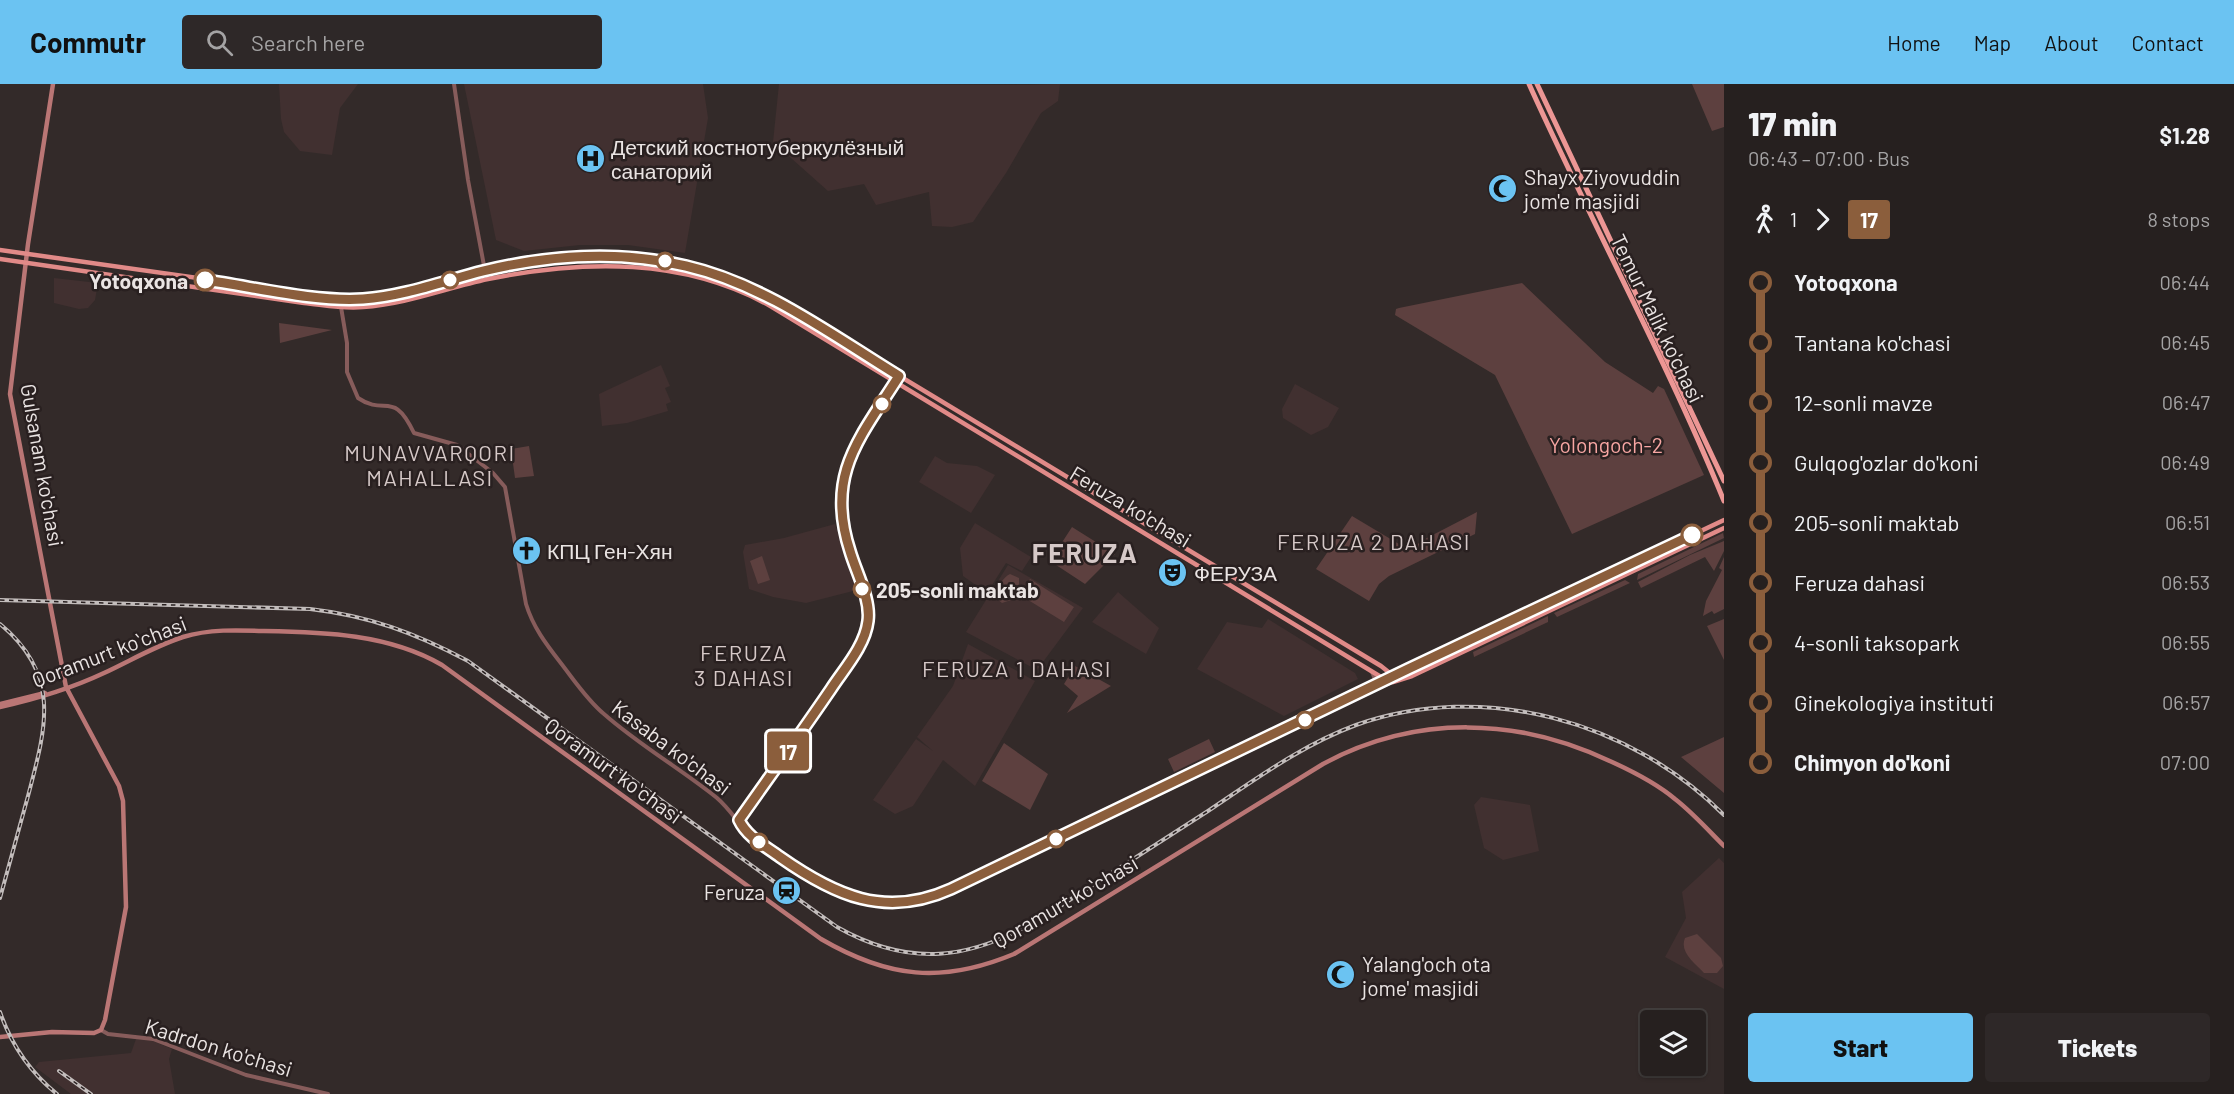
<!DOCTYPE html>
<html lang="en">
<head>
<meta charset="utf-8">
<style>
  body { margin:0; font-family:Barlow,sans-serif; background:#2e2828; color:#f1f3f6; height:100vh; display:flex; flex-direction:column; font-size:22px; white-space:nowrap }
  * { box-sizing:border-box; margin:0 }
  p { font-size:20px; color:#a4a3a4 }
  .icon { flex:none; width:33px; height:33px; fill:none; stroke:currentColor; stroke-width:2; stroke-linecap:round; stroke-linejoin:round }
  .map { position:relative; flex:1; overflow:hidden }
  .side { display:flex; flex-direction:column; background:#26201f; width:510px }
  .side>* { flex:none }
  .badge { padding:0 12px; border-radius:4px; font-size:21px; line-height:39px }
  .buttons { position:absolute; left:1640px; top:926px; display:grid; gap:12px }
  .buttons a { display:grid; place-items:center; width:66px; height:66px; border-radius:6px; background:#26201f; box-shadow:0 2px 4px #0004,0 0 0 2px #423e3d; font-size:30px }
  .map>.badge { position:absolute; translate:-50% -50%; box-shadow:0 0 0 3px #fff }
  .legs { display:flex; align-items:center; gap:9px; height:66px; padding:0 24px; font-size:20px }
  .legs p { margin-inline-start:auto }
  .headline { display:flex; align-items:center; justify-content:space-between; height:102px; padding:0 24px }
  h1 { font-size:33px; font-weight:800; line-height:45px }
  .primary-button { display:flex; gap:12px; margin-top:auto; padding:12px 24px }
  .primary-button a { flex:1; height:69px; border-radius:6px; background:#6bc3f2; color:#111; font-size:24px; font-weight:800; line-height:69px; text-align:center }
  .primary-button a+a { background:#2e2828; color:#f1f3f6 }
  ul { padding:0 24px; list-style:none }
  li { display:flex; align-items:center; gap:21px; height:60px; font-size:22px }
  li i { display:grid; place-items:center; width:9px; height:100%; margin:0 8px; background:currentColor }
  li i::after { content:''; width:15px; height:15px; margin:-8px; border:4px solid; border-radius:50%; background:#26201f }
  li p { margin-inline-start:auto }
  li:first-child i { background:linear-gradient(#0000 50%,currentColor 0) }
  li:last-child i { background:linear-gradient(currentColor 50%,#0000 0) }
  header { display:flex; align-items:center; gap:36px; box-sizing:border-box; height:84px; padding:0 30px; background:#6bc3f2; color:#111 }
  header strong { font-size:28px }
  nav { display:flex; gap:33px; margin-inline-start:auto; font-size:21px }
  .search { width:420px; height:54px; background:#2e2828; display:flex; align-items:center; gap:15px; box-sizing:border-box; padding:0 21px; border-radius:6px; color:#a4a3a4; font-size:22px }
  main { display:flex; flex:1; min-height:0 }
  .map>svg:first-child { display:block }
  .built { fill:#413030 }
  .green { fill:#5d403f }
  .lines { fill:none; stroke-linecap:round; stroke-linejoin:round }
  .tertiary { stroke:#875c5b; stroke-width:4 }
  .secondary { stroke:#ba7675; stroke-width:4.5 }
  .primary { stroke:#e18a88; stroke-width:4.5 }
  .trunk { stroke:#ec9694; stroke-width:5 }
  .rail-casing { stroke:#c3bdbc; stroke-width:4 }
  .rail { stroke:#292020; stroke-width:1.5; stroke-dasharray:4.5; stroke-linecap:butt }
  .line-1-casing { stroke:#fff; stroke-width:14 }
  .line-1 { stroke:#8b5e3c; stroke-width:9 }
  .stop-1-dot { fill:#fff; stroke:#8b5e3c; stroke-width:3 }
  .labels { text-anchor:middle; dominant-baseline:central; stroke-width:5; stroke-linejoin:round; paint-order:stroke }
  .poi-label { font-size:21px; fill:#eae4e3; stroke:#292020; text-anchor:start }
  .stop-label { font-size:21px; font-weight:bold; fill:#eae4e3; stroke:#292020; text-anchor:end }
  .street-label { font-size:21px; fill:#eae4e3; stroke:#292020 }
  .park-label { font-size:21px; fill:#f7a6a3; stroke:#292020 }
  .neighbourhood-label { font-size:22px; letter-spacing:1.5px; fill:#d6c9c8; stroke:#292020 }
  .district-label { font-size:27px; font-weight:bold; letter-spacing:1.5px; fill:#d6c9c8; stroke:#292020 }
</style>
</head>
<body>
<header>
<strong>Commutr</strong>
<div class="search"><svg class="icon" aria-label="search" viewBox="0 0 24 24"><circle cx="10" cy="10" r="6"/><path d="M15 15l6 6"/></svg>Search here</div>
<nav><a>Home</a><a>Map</a><a>About</a><a>Contact</a></nav>
</header>
<main>
<div class="map">
<svg width="1724" height="1010" viewBox="0 0 1724 1010">
  <rect width="100%" height="100%" fill="#332a29"/>
  <path class="built" d="M 279,0 L 358,0 L 340,24 L 332,71 L 300,67 L 284,48 L 281,35 Z
    M 464,0 L 703,0 L 708,34 L 685,169 L 628,161 L 580,161 L 524,167 L 496,156 Z
    M 779,0 L 1028,1 L 1060,0 L 1058,17 L 1041,29 L 1006,89 L 973,138 L 952,143 L 932,142 L 929,108 L 876,121 L 864,100 L 828,107 L 773,58 Z
    M 54,194 L 98,199 L 95,216 L 88,224 L 79,225 L 54,219 Z
    M 661,281 L 670,302 L 665,304 L 671,318 L 666,320 L 668,327 L 627,339 L 602,342 L 599,310 Z
    M 1295,300 L 1339,324 L 1328,343 L 1311,351 L 1283,334 L 1282,325 Z
    M 935,372 L 947,379 L 977,382 L 995,391 L 971,429 L 919,398 Z
    M 975,439 L 1031,473 L 1022,487 L 1006,479 L 987,509 L 963,492 L 960,464 Z
    M 835,440 L 857,506 L 806,519 L 773,513 L 749,505 L 743,468 L 745,461 L 784,454 Z
    M 1008,481 L 1083,524 L 1037,586 L 966,548 Z
    M 1118,508 L 1159,544 L 1146,570 L 1092,538 Z
    M 1268,535 L 1355,589 L 1358,595 L 1284,632 L 1197,585 L 1227,538 L 1262,544 Z
    M 968,560 L 1035,597 L 975,702 L 943,676 L 913,722 L 895,730 L 873,716 L 916,655 L 933,667 L 917,653 L 953,602 Z
    M 1481,713 L 1530,721 L 1539,767 L 1503,776 L 1484,764 L 1474,721 Z
    M 1719,774 L 1724,779 L 1724,905 L 1665,873 L 1686,834 L 1682,808 Z
    M 136,955 L 153,957 L 172,965 L 169,975 L 175,1010 L 71,1010 L 35,983 L 39,978 L 131,969 Z"/>
  <path class="green" d="M 1692,0 L 1724,0 L 1724,43 L 1712,47 Z
    M 1522,199 L 1605,278 L 1653,309 L 1658,302 L 1664,305 L 1704,391 L 1572,450 L 1495,291 L 1395,231 L 1396,225 L 1399,224 Z
    M 279,239 L 332,246 L 280,259 Z
    M 529,362 L 534,392 L 515,394 L 511,365 Z
    M 1477,428 L 1475,450 L 1389,492 L 1379,500 L 1369,517 L 1316,485 L 1352,432 L 1409,466 L 1425,455 Z
    M 1072,443 L 1115,470 L 1085,500 L 1050,477 Z
    M 1723,449 L 1724,454 L 1637,496 L 1638,490 Z
    M 1724,457 L 1724,467 L 1714,487 L 1705,473 L 1641,504 L 1638,498 L 1690,471 Z
    M 762,472 L 770,496 L 758,500 L 750,477 Z
    M 1724,473 L 1724,525 L 1714,530 L 1712,527 L 1703,532 L 1706,517 L 1722,486 L 1719,484 Z
    M 1010,490 L 1019,494 L 1019,500 L 1011,516 L 1002,519 L 997,515 C 995,506 1002,494 1010,490 Z
    M 1030,495 L 1074,523 L 1064,538 L 1020,511 Z
    M 1625,496 L 1630,499 L 1557,533 L 1554,529 Z
    M 1548,532 L 1548,538 L 1474,573 L 1473,568 Z
    M 1724,535 L 1724,576 L 1707,542 Z
    M 1075,582 L 1111,602 L 1067,629 L 1078,612 L 1064,600 Z
    M 1724,653 L 1724,709 L 1681,673 Z
    M 1209,655 L 1215,668 L 1174,688 L 1168,675 Z
    M 1004,659 L 1048,690 L 1030,726 L 982,697 Z
    M 1697,850 L 1721,874 L 1723,882 L 1717,889 L 1704,889 C 1695,879 1679,868 1685,854 Z"/>
  <g class="lines">
    <path class="tertiary" d="M 454,0 L 468,96 L 485,187
      M 341,223 L 347,259 L 347,288 L 358,314 C 386,333 393,305 414,349 L 457,361 L 493,389 L 505,403 L 526,520 C 533,543 546,560 560,578 C 574,596 587,616 604,630 C 639,661 681,685 717,714 C 731,726 738,740 750,751 C 772,772 810,796 838,808 C 875,822 907,822 944,808 L 1386,596
      M 1371,602 L 1375,595 L 1372,588
      M 1376,604 L 1393,598
      M 740,735 L 818,624 L 854,571 L 866,548 L 869,532 L 843,443 L 841,408 L 850,374 L 895,298
      M 101,946 L 108,950 L 153,955 L 246,991 L 328,1010"/>
    <path class="secondary" d="M 0,620 L 45,609
      M 0,623 C 36,615 70,605 104,589 C 130,577 155,562 183,553 C 209,545 237,546 264,547 C 324,548 389,550 442,581 L 821,855 C 888,894 942,900 1014,870 L 1323,680 C 1416,630 1518,633 1612,678 C 1634,688 1656,699 1675,715 C 1693,729 1708,746 1724,762
      M 0,953 L 52,948 L 94,949 L 101,946 L 105,936 L 126,823 L 123,717 L 119,702 L 66,603 L 10,310 L 28,160 L 53,0"/>
    <path class="primary" d="M 0,166 L 346,215 C 394,216 438,198 484,187 C 583,163 685,167 775,217 L 1381,582 L 1391,590 L 1393,598
      M 0,175 L 304,219 C 324,221 343,225 363,223 C 406,220 446,204 488,195 C 584,176 684,173 772,223 L 1386,596 L 1393,598
      M 1390,594 L 1724,436
      M 1393,598 L 1412,592 L 1724,444"/>
    <path class="trunk" d="M 1529,0 C 1592,140 1666,275 1724,417
      M 1537,0 L 1724,397"/>
    <defs>
      <path id="rail" d="M 0,516 L 310,525 C 370,532 415,549 468,577 L 837,843 C 910,884 970,876 1040,835 C 1096,799 1152,763 1208,727 C 1256,695 1302,661 1356,641 C 1484,596 1630,637 1724,731
        M 0,540 C 62,591 46,644 28,712 C 19,746 9,780 0,814
        M 0,928 C 11,960 30,988 57,1010
        M 59,987 L 91,1010"/>
    </defs>
    <use href="#rail" class="rail-casing"/>
    <use href="#rail" class="rail"/>
  </g>
  <g class="lines">
    <defs>
      <path id="line-1" d="M 205,196 C 255,203 313,218 363,215 C 404,212 444,197 483,187 C 549,171 619,166 686,182 C 764,200 832,251 899,292 C 860,354 825,390 850,467 C 856,488 871,515 868,537 C 865,562 844,585 831,605 C 801,649 770,692 739,736 C 747,753 765,762 780,773 C 834,811 885,835 951,805 L 1408,585 L 1692,451"/>
    </defs>
    <use href="#line-1" class="line-1-casing"/>
    <use href="#line-1" class="line-1"/>
  </g>
  <defs>
    <symbol id="hospital-disc" viewBox="-11 -11 22 22"><circle r="9.5" fill="#6bc3f2" stroke="#292020"/><path d="M-5-5h3v3.5h4V-5h3V5h-3V1.5h-4V5h-3Z" fill="#111"/></symbol>
    <symbol id="mosque-disc" viewBox="-11 -11 22 22"><circle r="9.5" fill="#6bc3f2" stroke="#292020"/><path d="M3.5-4.9A6 6 0 1 0 3.5 4.9A5 5 0 1 1 3.5-4.9Z" fill="#111"/></symbol>
    <symbol id="church-disc" viewBox="-11 -11 22 22"><circle r="9.5" fill="#6bc3f2" stroke="#292020"/><path d="M-1.2-6h2.4v3.5h3.3v2.4h-3.3V6h-2.4V-.1h-3.3v-2.4h3.3Z" fill="#111"/></symbol>
    <symbol id="theatre-disc" viewBox="-11 -11 22 22"><circle r="9.5" fill="#6bc3f2" stroke="#292020"/><path d="M-5-5.5Q0-4 5-5.5V0Q5 5 0 6Q-5 5-5 0ZM-3.3-2.5H-1v1.5H-3.3ZM1-2.5H3.3v1.5H1ZM-2.8 1Q0 5.5 2.8 1Z" fill="#111"/></symbol>
    <symbol id="station-disc" viewBox="-11 -11 22 22"><circle r="9.5" fill="#6bc3f2" stroke="#292020"/><path d="M-3-6H3Q5-6 5-4V2Q5 4 3 4L4.5 6H3L1.5 4h-3L-3 6H-4.5L-3 4Q-5 4-5 2V-4Q-5-6-3-6ZM-3.5-4v3h7v-3ZM-3.5 1v1.5H-2V1ZM2 1v1.5H3.5V1Z" fill="#111"/></symbol>
  </defs>
  <g fill-rule="evenodd">
    <use href="#hospital-disc" x="574" y="58" width="33" height="33"/>
    <use href="#mosque-disc" x="1486" y="88" width="33" height="33"/>
    <use href="#church-disc" x="510" y="450" width="33" height="33"/>
    <use href="#theatre-disc" x="1156" y="472" width="33" height="33"/>
    <use href="#station-disc" x="770" y="790" width="33" height="33"/>
    <use href="#mosque-disc" x="1324" y="874" width="33" height="33"/>
  </g>
  <g class="stop-1-dot">
    <circle cx="665" cy="177" r="8"/>
    <circle cx="205" cy="196" r="10"/>
    <circle cx="450" cy="196" r="8"/>
    <circle cx="882" cy="320" r="8"/>
    <circle cx="1692" cy="451" r="10"/>
    <circle cx="862" cy="505" r="8"/>
    <circle cx="1305" cy="636" r="8"/>
    <circle cx="1056" cy="755" r="8"/>
    <circle cx="759" cy="758" r="8"/>
  </g>
  <g class="labels">
    <g class="poi-label">
      <text x="611" y="62">Детский костнотуберкулёзный<tspan x="611" dy="24">санаторий</tspan></text>
      <text x="1524" y="92">Shayx Ziyovuddin<tspan x="1524" dy="24">jom'e masjidi</tspan></text>
      <text x="547" y="466">КПЦ Ген-Хян</text>
      <text x="1194" y="488">ФЕРУЗА</text>
      <text x="765" y="807" text-anchor="end">Feruza</text>
      <text x="1362" y="879">Yalang'och ota<tspan x="1362" dy="24">jome' masjidi</tspan></text>
    </g>
    <g class="stop-label">
      <text x="188" y="196">Yotoqxona</text>
      <text x="876" y="505" text-anchor="start">205-sonli maktab</text>
    </g>
    <g class="street-label">
      <text transform="translate(1658 234) rotate(64)">Temur Malik ko'chasi</text>
      <text transform="translate(43 381) rotate(80)">Gulsanam ko'chasi</text>
      <text transform="translate(1131 422) rotate(31)">Feruza ko'chasi</text>
      <text transform="translate(109 567) rotate(-21)">Qoramurt koʻchasi</text>
      <text transform="translate(672 663) rotate(37)">Kasaba ko'chasi</text>
      <text transform="translate(614 686) rotate(36)">Qoramurt koʻchasi</text>
      <text transform="translate(1065 817) rotate(-30)">Qoramurt koʻchasi</text>
      <text transform="translate(219 963) rotate(17)">Kadrdon ko'chasi</text>
    </g>
    <g class="park-label">
      <text x="1606" y="360">Yolongoch-2</text>
    </g>
    <g class="neighbourhood-label">
      <text x="430" y="368">MUNAVVARQORI<tspan x="430" dy="25">MAHALLASI</tspan></text>
      <text x="1374" y="457">FERUZA 2 DAHASI</text>
      <text x="744" y="568">FERUZA<tspan x="744" dy="25">3 DAHASI</tspan></text>
      <text x="1017" y="584">FERUZA 1 DAHASI</text>
    </g>
    <g class="district-label">
      <text x="1085" y="468">FERUZA</text>
    </g>
  </g>
</svg>
<div class="buttons">
<a><svg class="icon" aria-label="layers" viewBox="0 0 24 24"><path d="M12 4l9 5-9 5-9-5zM3 14l9 5 9-5"/></svg></a>
</div>
<b class="badge" style="left:788px;top:667px;background:#8b5e3c;color:#fff">17</b>
</div>
<section class="side">
<div class="headline"><div><h1>17 min</h1><p>06:43 – 07:00 · Bus</p></div><b>$1.28</b></div>
<div class="legs"><svg class="icon" aria-label="walk" viewBox="0 0 24 24"><circle cx="13" cy="4" r="2"/><path d="M13 8l-2 6 4 7M11 14l-3 7M7 12l3-4h3l4 4"/></svg>1<svg class="icon" aria-label="forward" viewBox="0 0 24 24"><path d="M9 5l7 7-7 7"/></svg><b class="badge" style="background:#8b5e3c;color:#fff">17</b><p>8 stops</p></div>
<ul>
<li><i style="color:#8b5e3c"></i><b>Yotoqxona</b><p>06:44</p></li>
<li><i style="color:#8b5e3c"></i><span>Tantana ko'chasi</span><p>06:45</p></li>
<li><i style="color:#8b5e3c"></i><span>12-sonli mavze</span><p>06:47</p></li>
<li><i style="color:#8b5e3c"></i><span>Gulqog'ozlar do'koni</span><p>06:49</p></li>
<li><i style="color:#8b5e3c"></i><span>205-sonli maktab</span><p>06:51</p></li>
<li><i style="color:#8b5e3c"></i><span>Feruza dahasi</span><p>06:53</p></li>
<li><i style="color:#8b5e3c"></i><span>4-sonli taksopark</span><p>06:55</p></li>
<li><i style="color:#8b5e3c"></i><span>Ginekologiya instituti</span><p>06:57</p></li>
<li><i style="color:#8b5e3c"></i><b>Chimyon do'koni</b><p>07:00</p></li>
</ul>
<div class="primary-button"><a>Start</a><a>Tickets</a></div>
</section>
</main>
</body>
</html>
